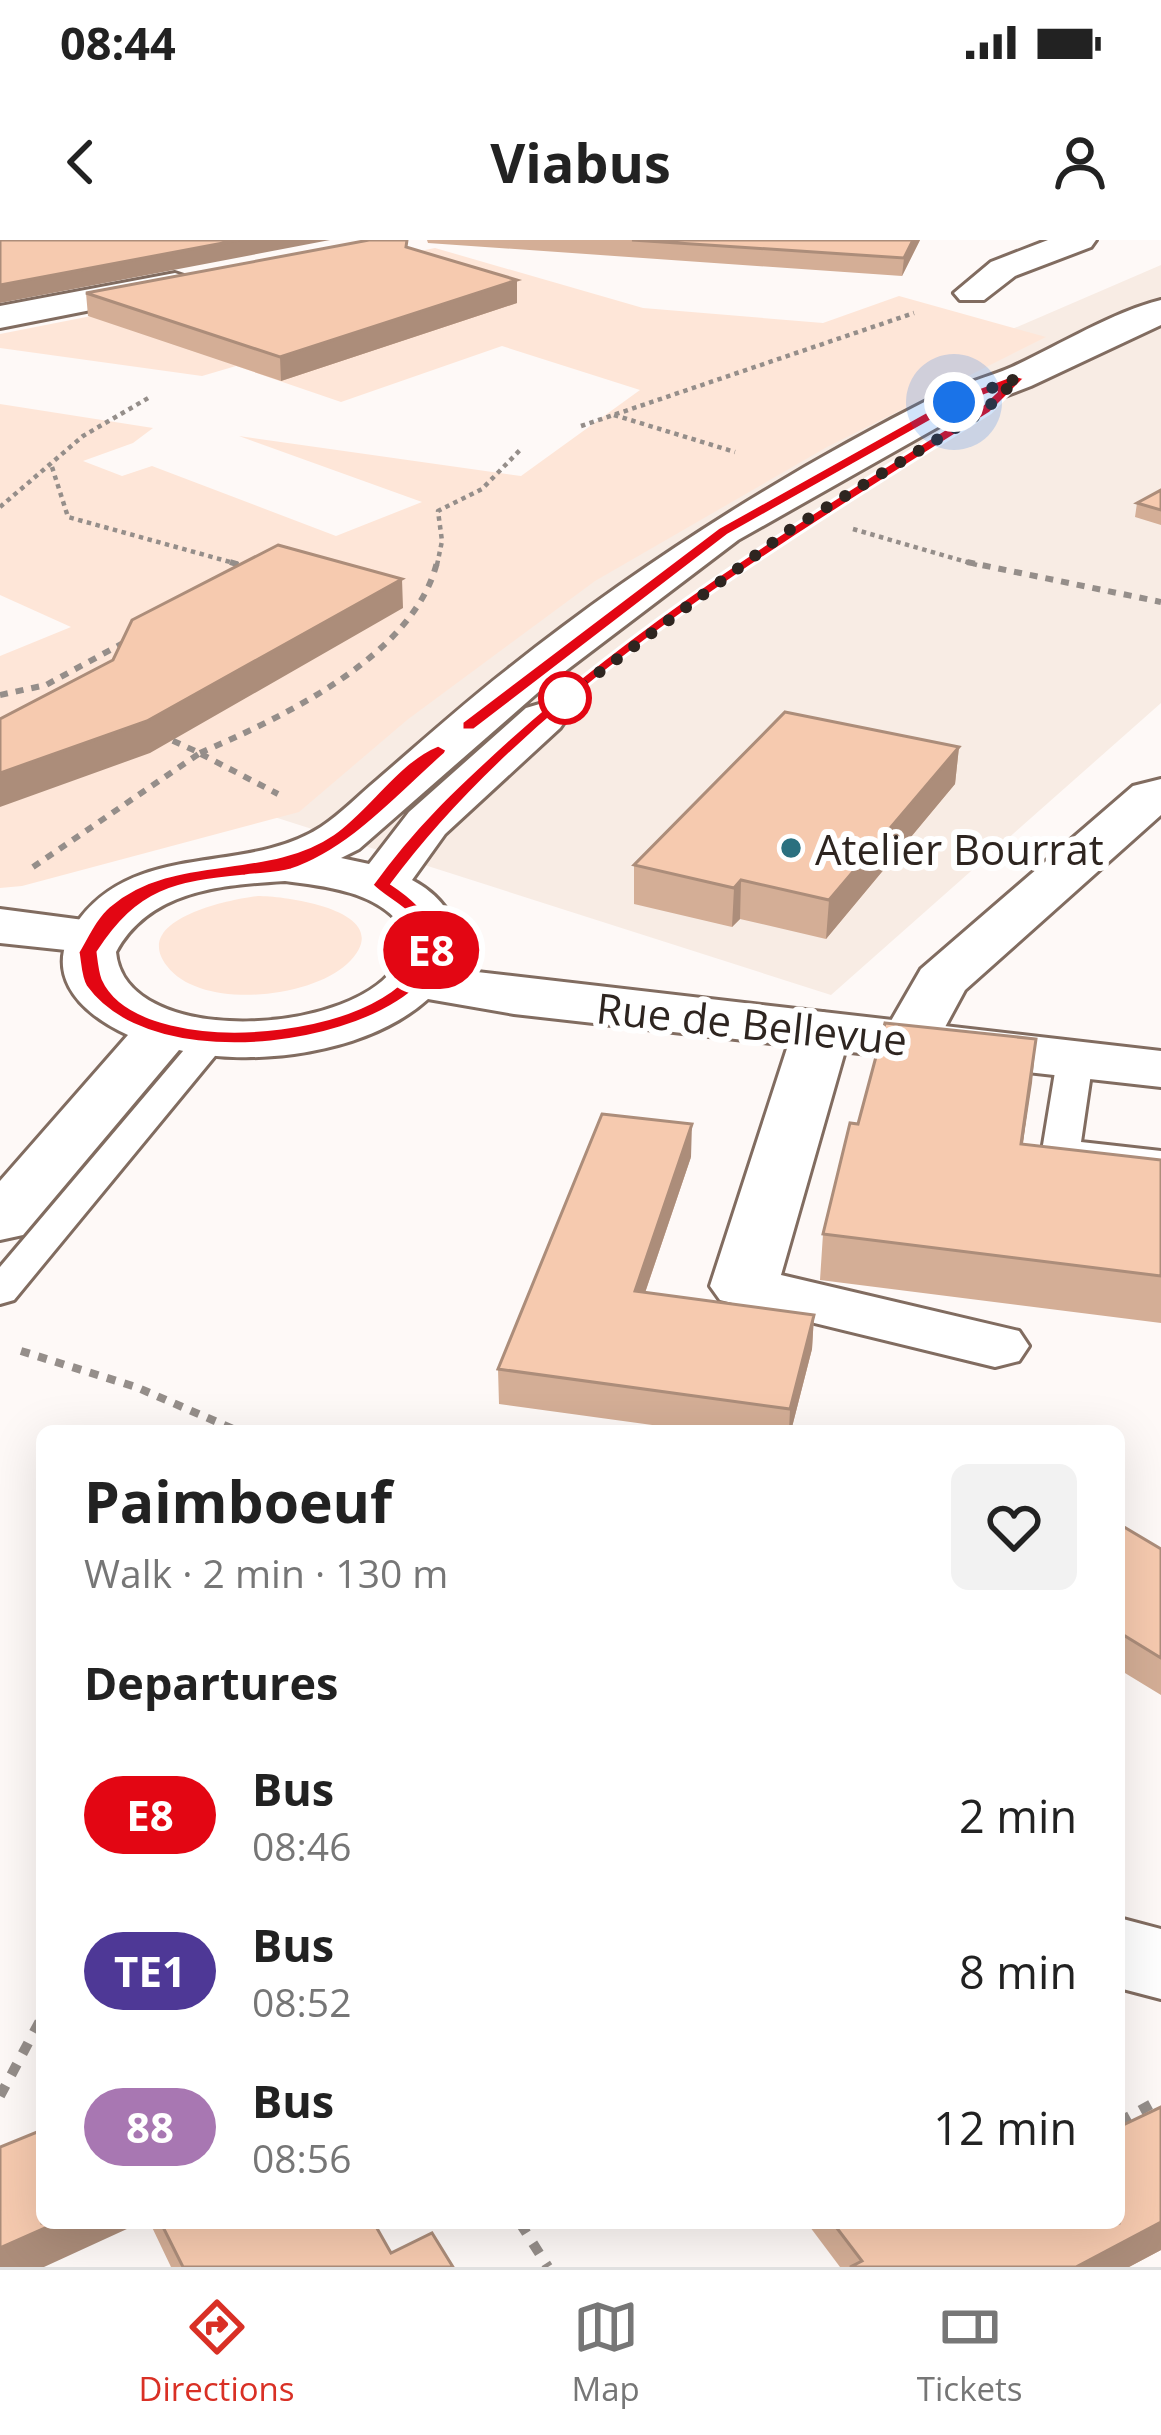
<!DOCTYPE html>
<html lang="en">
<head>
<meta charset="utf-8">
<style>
  body { margin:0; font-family:"Open Sans",sans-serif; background:#f2f2f2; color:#222; height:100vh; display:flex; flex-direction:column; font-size:45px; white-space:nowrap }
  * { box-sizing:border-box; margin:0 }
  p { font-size:39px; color:#767676 }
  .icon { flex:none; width:66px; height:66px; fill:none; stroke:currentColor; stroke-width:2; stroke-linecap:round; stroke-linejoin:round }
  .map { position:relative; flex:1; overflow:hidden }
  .details { position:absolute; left:36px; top:1185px; width:1089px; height:804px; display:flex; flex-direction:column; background:#fff; border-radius:18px; box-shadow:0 12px 48px #0002 }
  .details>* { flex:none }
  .badge { padding:0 24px; border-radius:39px; font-size:42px; line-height:78px }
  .you { position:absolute; width:60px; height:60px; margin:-30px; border:9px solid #fff; border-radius:50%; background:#1a73e8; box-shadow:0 0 0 18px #1a73e833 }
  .map>.badge { position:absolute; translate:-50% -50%; box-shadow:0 0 0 6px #fff }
  h2 { padding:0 48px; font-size:45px; line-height:108px }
  .round { display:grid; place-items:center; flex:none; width:126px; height:126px; border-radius:18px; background:#f2f2f2 }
  .headline { display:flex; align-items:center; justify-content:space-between; height:204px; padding:0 48px }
  h1 { font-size:57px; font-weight:700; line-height:90px }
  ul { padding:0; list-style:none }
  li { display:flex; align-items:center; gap:36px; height:156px; padding:0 48px }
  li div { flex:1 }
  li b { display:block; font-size:45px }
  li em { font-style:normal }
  li .badge { min-width:132px; font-weight:700; text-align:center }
  .status { display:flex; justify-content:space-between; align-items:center; height:84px; padding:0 60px; background:#fff; direction:ltr }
  .status svg { height:33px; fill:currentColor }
  header { display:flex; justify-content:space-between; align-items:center; height:156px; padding:0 48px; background:#fff; font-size:54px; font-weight:700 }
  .tab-bar { display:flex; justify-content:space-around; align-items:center; height:168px; border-top:3px solid #e0e0e0; background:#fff; font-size:33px; color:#767676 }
  .tab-bar a { display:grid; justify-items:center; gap:6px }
  .tab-bar .active { color:#d93025 }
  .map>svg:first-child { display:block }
  .built { fill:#f8ece4 }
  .green { fill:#fee6d8 }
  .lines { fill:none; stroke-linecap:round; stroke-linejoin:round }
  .lane-casing { stroke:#816c60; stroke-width:6 }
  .street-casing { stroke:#816c60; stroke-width:6 }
  .secondary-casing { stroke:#816c60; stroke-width:6 }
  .path-far3 { stroke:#958e8a; stroke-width:4.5; stroke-dasharray:4.5 4.5; stroke-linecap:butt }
  .path-far2 { stroke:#958e8a; stroke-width:6; stroke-dasharray:8 8; stroke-linecap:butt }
  .path-far1 { stroke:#958e8a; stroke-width:8; stroke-dasharray:9 9; stroke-linecap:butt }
  .path { stroke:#958e8a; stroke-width:10; stroke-dasharray:12 12; stroke-linecap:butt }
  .lane { fill:#fff; fill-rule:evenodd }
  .street { fill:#fff; fill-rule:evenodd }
  .secondary { fill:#fff; fill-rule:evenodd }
  .wall { fill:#d4ae96 }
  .shaded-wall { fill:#ac8d7a }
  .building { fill:#f6caaf; stroke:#ac8d7a; stroke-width:3 }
  .line { fill:#e30613; stroke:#fff; stroke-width:3 }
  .walk { stroke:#2e2520; stroke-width:12; stroke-dasharray:0 21.6 }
  .stop-dot { fill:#fff; stroke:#e30613; stroke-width:6 }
  .poi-dot { fill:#2b707f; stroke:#fff; stroke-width:4.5 }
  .labels { text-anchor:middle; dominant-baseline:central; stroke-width:12; stroke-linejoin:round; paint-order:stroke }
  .poi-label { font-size:42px; fill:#2e2520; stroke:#fff; text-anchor:start }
  .street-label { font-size:42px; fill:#2e2520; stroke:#fff }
</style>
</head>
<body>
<div class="status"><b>08:44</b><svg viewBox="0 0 49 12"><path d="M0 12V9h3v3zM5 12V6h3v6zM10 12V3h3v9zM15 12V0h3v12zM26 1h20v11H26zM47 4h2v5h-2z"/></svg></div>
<header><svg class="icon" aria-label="back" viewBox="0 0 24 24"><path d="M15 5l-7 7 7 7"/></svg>Viabus<svg class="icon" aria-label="person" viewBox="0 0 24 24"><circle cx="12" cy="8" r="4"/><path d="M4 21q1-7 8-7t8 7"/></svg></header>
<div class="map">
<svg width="1161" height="2027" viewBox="0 0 1161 2027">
  <rect width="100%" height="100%" fill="#fef9f7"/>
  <path class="built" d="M 1161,25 L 1161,463 L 831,755 L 237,565 L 887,143 Z"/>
  <path class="green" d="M 435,8 L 643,68 L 823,83 L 899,56 L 1046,97 L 827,207 L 595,341 L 407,480 L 299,572 L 22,646 L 0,648 L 0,416 L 71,387 L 0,355 L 0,164 L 153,188 L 133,203 L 83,221 L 122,236 L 152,226 L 336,296 L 422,262 L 239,196 L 521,236 L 640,150 L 502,106 L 341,162 L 236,126 L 202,136 L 0,108 L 0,94 Z
    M 258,656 C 288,656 402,672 347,724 C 309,759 200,770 167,726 C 130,679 231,659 258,656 Z"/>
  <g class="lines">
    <defs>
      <path id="lane" d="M 212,788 L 224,791 L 229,798 L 224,805 L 14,1060 L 0,1064 L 0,1027 L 200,791 Z
        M 1075,809 L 1087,813 L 1093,820 L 1081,902 L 1161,911 L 1161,933 L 1048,919 L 1042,911 L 1057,820 L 1063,813 Z"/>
      <path id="street" d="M 1048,0 L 1096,0 L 1091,7 L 1015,36 L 984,60 L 960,60 L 954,53 L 991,22 Z
        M 175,33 L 187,37 L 193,44 L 187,51 L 0,88 L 0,66 Z
        M 1161,539 L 1161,575 L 965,750 L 931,813 L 910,818 L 889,813 L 880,800 L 921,729 L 1133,546 Z
        M 0,669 L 114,684 L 122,696 L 114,708 L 94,713 L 0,703 Z
        M 822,772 L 843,778 L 851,790 L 781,1035 L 1019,1091 L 1029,1106 L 1019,1121 L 995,1127 L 720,1060 L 710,1046 L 793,790 L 801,778 Z
        M 1119,1678 L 1161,1689 L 1161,1759 L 1119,1748 Z"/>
      <path id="secondary" d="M 1161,60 L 1161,85 L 1031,146 L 968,170 L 738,300 L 543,448 L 359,609 L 341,618 L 369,624 L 409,572 L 526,468 L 543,463 L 560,468 L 567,478 L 560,488 L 445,594 L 412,640 C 446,658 469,692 451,729 L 1161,811 L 1161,847 L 514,774 L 428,759 C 368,813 255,828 179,810 L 23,995 L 0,1000 L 0,941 L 128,795 C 76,771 39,730 81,677 C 141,601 247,635 321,587 C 341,574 359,555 377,540 C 420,503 463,464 508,429 C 641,323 784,233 936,156 C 960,144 987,138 1012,127 C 1060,105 1110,73 1161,60 ZM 285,641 C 324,646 375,651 401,685 C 402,698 404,710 398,721 C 362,795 125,811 116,712 C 150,650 221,645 285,641 Z"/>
    </defs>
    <use href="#lane" class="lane-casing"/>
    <use href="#street" class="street-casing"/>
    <use href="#secondary" class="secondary-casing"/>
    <path class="path-far3" d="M 614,175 L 735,212
      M 581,186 L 914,73
      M 52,227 L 68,277 L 241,325
      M 0,267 L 83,196 L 150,157
      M 853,289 L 977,325
      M 437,325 L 442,301 L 438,271 L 482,249 L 522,208"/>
    <path class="path-far2" d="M 230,322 L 246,327
      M 967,322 L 1161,362
      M 0,455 L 46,445 L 125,402
      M 200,513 C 280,478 414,417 437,322
      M 201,514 L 278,554
      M 33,627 L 200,513 L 162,496"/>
    <path class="path-far1" d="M 21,1111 L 136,1147 L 238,1191"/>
    <path class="path" d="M 0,1856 L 42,1777
      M 1119,1882 L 1161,1859
      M 520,1983 L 548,2027"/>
    <use href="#lane" class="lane"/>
    <use href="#street" class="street"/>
    <use href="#secondary" class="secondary"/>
  </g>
  <path class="wall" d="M 427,0 L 920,0 L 902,36 L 428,3 Z
    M 409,8 L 517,63 L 281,141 L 88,76 L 86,53 Z
    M 1161,250 L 1161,285 L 1135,277 L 1137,263 Z
    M 959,507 L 955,544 L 826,699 L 740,679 L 732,687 L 634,664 L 634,625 Z
    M 1036,799 L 1023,904 L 1161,920 L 1161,1083 L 820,1040 L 823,994 Z
    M 691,917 L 645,1053 L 814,1075 L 812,1109 L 791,1191 L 696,1191 L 499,1164 L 498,1129 Z
    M 1119,1284 L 1161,1309 L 1161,1455 L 1120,1430 Z
    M 150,1983 L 374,1983 L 391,2013 L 453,2027 L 171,2027 Z
    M 807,1983 L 1119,1983 L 1161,2010 L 1129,2027 L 840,2027 Z"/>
  <path class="shaded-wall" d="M 239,0 L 330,0 L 0,63 L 0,45 Z
    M 913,0 L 920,0 L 902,36 L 904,18 Z
    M 517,40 L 517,63 L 281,141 L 280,117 Z
    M 402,339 L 403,368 L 150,513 L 0,567 L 0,533 Z
    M 959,507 L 955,544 L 826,699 L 829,660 Z
    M 741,640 L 740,679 L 732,687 L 734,648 Z
    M 1036,799 L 1032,843 L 1016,948 L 1021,904 Z
    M 692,884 L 691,917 L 634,1085 L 635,1051 Z
    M 814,1075 L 812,1109 L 791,1191 L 789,1191 L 790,1169 Z
    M 1125,1396 L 1120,1430 L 1119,1431 L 1119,1403 Z
    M 1161,1982 L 1161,2010 L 1129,2027 L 1076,2027 Z
    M 56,1983 L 140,1983 L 44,2027 L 0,2027 L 0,2008 Z"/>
  <path class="building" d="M 0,0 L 239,0 L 0,45 Z
    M 369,0 L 407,0 L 406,7 L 517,40 L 280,117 L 86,53 Z
    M 632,0 L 913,0 L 904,18 Z
    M 1161,250 L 1161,270 L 1137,263 Z
    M 278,305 L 402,339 L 147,481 L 0,533 L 0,479 L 113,420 L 132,380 Z
    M 785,472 L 959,507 L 829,660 L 741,640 L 734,648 L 634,625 Z
    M 885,783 L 1036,799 L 1021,904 L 1161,920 L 1161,1036 L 823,994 L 850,883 L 858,884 Z
    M 602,874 L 692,884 L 635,1051 L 814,1075 L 790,1169 L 498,1129 Z
    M 1119,1284 L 1161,1309 L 1161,1418 L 1125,1396 L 1119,1403 Z
    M 1161,1867 L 1161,1982 L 1076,2027 L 850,2027 L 862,2021 L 833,1983 L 1119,1983 L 1119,1887 Z
    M 42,1890 L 42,1983 L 56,1983 L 0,2008 L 0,1907 Z
    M 161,1983 L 374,1983 L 391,2013 L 432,1993 L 453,2027 L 183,2027 Z"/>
  <path class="line" d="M 1013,135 L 1025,138 L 990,173 C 786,302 538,447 392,644 C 570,761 179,876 86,747 C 80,738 80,722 78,712 C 87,697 96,677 109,666 C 173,611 266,640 333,594 C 369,569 398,521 438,505 L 447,510 L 445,514 C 398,555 352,609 291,630 C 277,634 260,634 245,636 C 174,643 139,649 98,712 C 99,720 100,731 103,739 C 143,829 432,794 421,696 C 418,671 387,661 372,645 C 414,586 456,547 509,499 C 653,369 817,270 980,167 L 997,151 L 959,165 L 728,295 L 474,490 L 462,490 L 462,482 L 718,288 L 949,159 Z"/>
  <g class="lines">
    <path class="walk" d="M 565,458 L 788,291 L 985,170 L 1018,138 L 954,162"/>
  </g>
  <circle class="stop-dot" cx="565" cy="458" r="24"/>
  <circle class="poi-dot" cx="791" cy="608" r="12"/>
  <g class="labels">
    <g class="poi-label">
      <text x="815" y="608">Atelier Bourrat</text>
    </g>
    <g class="street-label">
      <text transform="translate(752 783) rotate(6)">Rue de Bellevue</text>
    </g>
  </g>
</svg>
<div class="you" style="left:954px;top:162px"></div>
<b class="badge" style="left:431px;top:710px;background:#e30613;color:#fff">E8</b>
<section class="details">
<div class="headline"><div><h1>Paimboeuf</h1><p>Walk · 2 min · 130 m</p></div><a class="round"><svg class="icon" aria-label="heart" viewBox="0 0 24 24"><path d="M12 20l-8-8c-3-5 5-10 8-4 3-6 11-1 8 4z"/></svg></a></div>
<h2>Departures</h2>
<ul>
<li><span class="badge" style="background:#e30613;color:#fff">E8</span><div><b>Bus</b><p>08:46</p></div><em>2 min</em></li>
<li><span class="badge" style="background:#4e3896;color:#fff">TE1</span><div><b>Bus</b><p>08:52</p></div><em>8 min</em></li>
<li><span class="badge" style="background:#a877b2;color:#fff">88</span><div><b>Bus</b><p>08:56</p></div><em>12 min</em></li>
</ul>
</section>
</div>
<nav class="tab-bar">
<a class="active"><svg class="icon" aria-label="directions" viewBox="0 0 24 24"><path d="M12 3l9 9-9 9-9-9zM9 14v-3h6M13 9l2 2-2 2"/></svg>Directions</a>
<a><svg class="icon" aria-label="map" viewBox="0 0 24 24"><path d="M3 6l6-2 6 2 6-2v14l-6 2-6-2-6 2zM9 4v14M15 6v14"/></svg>Map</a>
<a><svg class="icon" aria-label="tickets" viewBox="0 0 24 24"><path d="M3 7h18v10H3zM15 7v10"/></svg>Tickets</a>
</nav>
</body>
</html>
